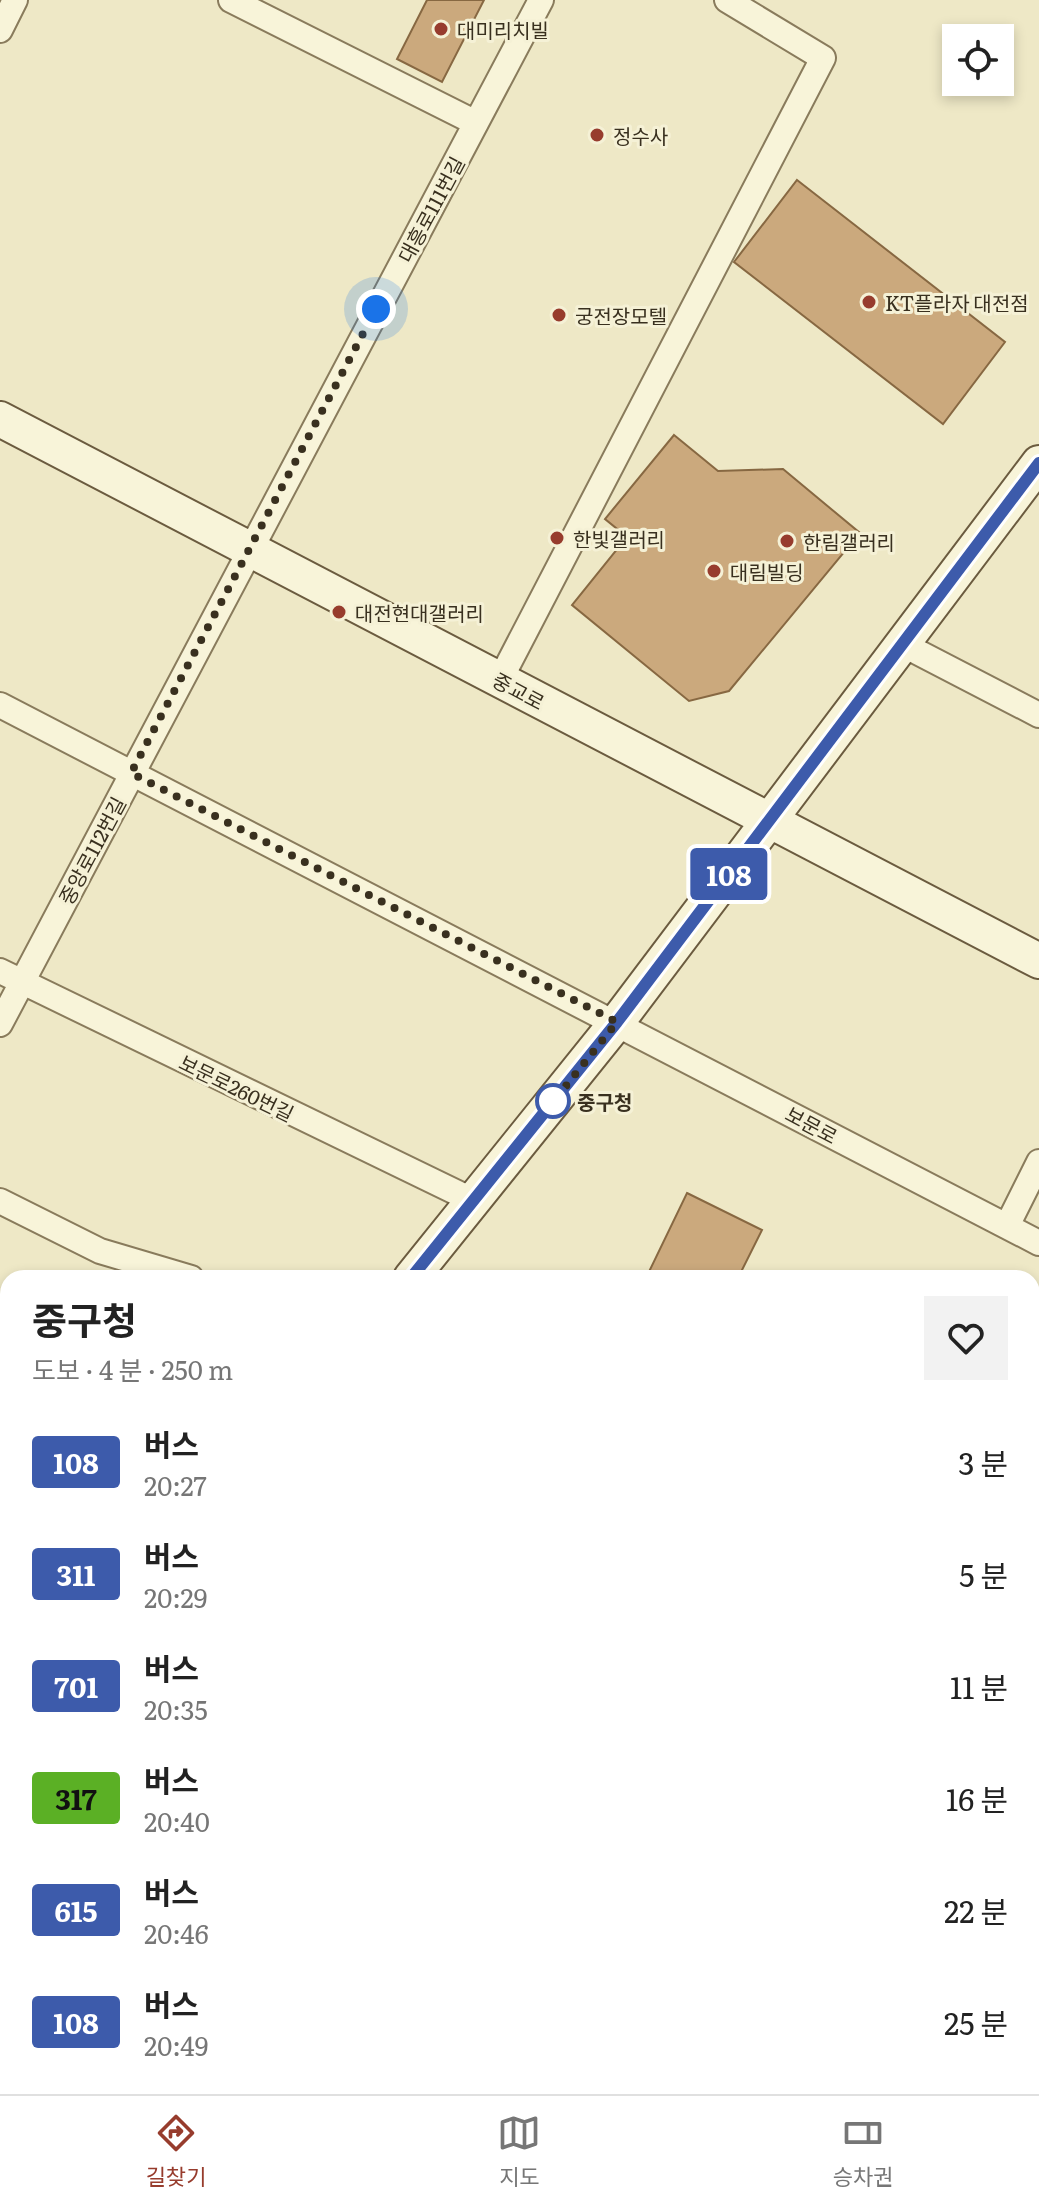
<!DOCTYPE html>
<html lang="ko">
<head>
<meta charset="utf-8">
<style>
  body { margin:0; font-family:Literata,"Noto Sans KR",serif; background:#f2f2f2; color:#222; height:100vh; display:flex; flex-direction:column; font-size:30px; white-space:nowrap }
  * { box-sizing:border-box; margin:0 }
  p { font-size:26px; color:#767676 }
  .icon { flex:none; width:44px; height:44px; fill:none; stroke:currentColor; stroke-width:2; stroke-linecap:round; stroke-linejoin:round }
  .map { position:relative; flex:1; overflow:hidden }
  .drawer { position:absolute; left:0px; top:1270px; width:1040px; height:824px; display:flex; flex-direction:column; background:#fff; border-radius:24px 24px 0 0; box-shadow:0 4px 12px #0003 }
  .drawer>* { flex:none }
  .badge { padding:0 16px; border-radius:6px; font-size:28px; line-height:52px }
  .tools { position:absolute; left:942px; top:24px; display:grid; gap:16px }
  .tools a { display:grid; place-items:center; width:72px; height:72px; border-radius:0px; background:#fff; box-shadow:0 4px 12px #0003; font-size:40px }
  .you { position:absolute; width:40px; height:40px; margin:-20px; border:6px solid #fff; border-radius:50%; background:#1a73e8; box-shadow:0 0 0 12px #1a73e833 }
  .map>.badge { position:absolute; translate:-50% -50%; box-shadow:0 0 0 4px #fff }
  .round { display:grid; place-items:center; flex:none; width:84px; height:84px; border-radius:0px; background:#f2f2f2 }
  .headline { display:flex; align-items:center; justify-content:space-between; height:136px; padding:0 32px }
  h1 { font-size:38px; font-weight:700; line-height:60px }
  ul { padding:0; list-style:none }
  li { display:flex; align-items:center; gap:24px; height:112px; padding:0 32px }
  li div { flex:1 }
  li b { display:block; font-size:30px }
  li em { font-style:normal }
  li .badge { min-width:88px; font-weight:700; text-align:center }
  .menu { display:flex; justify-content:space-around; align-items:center; height:112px; border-top:2px solid #e0e0e0; background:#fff; font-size:22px; color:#767676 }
  .menu a { display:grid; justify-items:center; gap:4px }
  .menu .active { color:#973c2d }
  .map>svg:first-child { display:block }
  .building { fill:#cba97d; stroke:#876842; stroke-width:2 }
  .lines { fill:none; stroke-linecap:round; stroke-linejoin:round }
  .street-casing { stroke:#897b5c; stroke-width:28 }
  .secondary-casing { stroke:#6b5b3f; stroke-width:38 }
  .street { stroke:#f8f4d9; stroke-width:24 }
  .secondary { stroke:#f8f4d9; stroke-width:34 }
  .line-casing { stroke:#fff; stroke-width:18 }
  .line { stroke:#3d5bab; stroke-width:12 }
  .walk { stroke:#39301f; stroke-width:8; stroke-dasharray:0 14.4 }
  .poi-dot { fill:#973c2d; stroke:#f5f1d6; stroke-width:3 }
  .stop-dot { fill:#fff; stroke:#3d5bab; stroke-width:4 }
  .labels { text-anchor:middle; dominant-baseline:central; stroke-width:6; stroke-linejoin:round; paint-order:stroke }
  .poi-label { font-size:20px; fill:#39301f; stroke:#f5f1d6; text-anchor:start }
  .street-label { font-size:20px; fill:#39301f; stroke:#f5f1d6 }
  .stop-label { font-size:20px; font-weight:bold; fill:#39301f; stroke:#f5f1d6; text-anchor:start }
</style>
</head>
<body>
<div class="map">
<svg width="1039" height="2094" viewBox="0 0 1039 2094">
  <rect width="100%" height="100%" fill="#eee8c6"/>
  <path class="building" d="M 427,0 L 484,0 L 442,82 L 397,59 Z
    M 797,180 L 1005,342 L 943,424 L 734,262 Z
    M 674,435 L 718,471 L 783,469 L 860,533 L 729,691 L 689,701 L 572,605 L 627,537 L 605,519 Z
    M 687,1193 L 762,1230 L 738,1278 L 646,1278 Z
    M 8,1405 L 8,1578 L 2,1580 L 0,1421 Z
    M 231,2086 L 292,2086 L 288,2094 L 227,2094 Z
    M 775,2086 L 835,2086 L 831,2094 L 758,2094 L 762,2087 L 772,2092 Z"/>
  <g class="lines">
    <defs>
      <path id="street" d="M 231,0 L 476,123
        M 0,30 L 15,0
        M 902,644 L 1039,715
        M 500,680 L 823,58 L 727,0
        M 0,705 L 1039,1243
        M 0,971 L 474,1201
        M 0,1024 L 541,0
        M 0,1201 L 100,1251 L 191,1278
        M 1007,1226 L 1039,1162
        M 1032,1796 L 1039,1782
        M 1032,2013 L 1039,2016
        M 873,2094 L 877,2086"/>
      <path id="secondary" d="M 0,419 L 1039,961
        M 411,1278 L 617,1022 L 1039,463
        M 1032,1687 L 1039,1688
        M 0,1689 L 8,1687
        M 0,1802 L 8,1806
        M 0,1959 L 8,1943"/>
    </defs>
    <use href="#street" class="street-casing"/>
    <use href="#secondary" class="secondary-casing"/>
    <use href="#street" class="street"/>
    <use href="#secondary" class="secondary"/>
  </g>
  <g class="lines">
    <defs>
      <path id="line" d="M 411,1278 L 617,1022 L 1039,463"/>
    </defs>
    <use href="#line" class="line-casing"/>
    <use href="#line" class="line"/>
    <path class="walk" d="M 376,309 L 131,773 L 617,1022 L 545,1112 L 553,1101"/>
  </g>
  <g class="poi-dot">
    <circle cx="441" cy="29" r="8"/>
    <circle cx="597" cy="135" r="8"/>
    <circle cx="869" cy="302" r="8"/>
    <circle cx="559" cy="315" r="8"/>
    <circle cx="557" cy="538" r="8"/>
    <circle cx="787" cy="541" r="8"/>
    <circle cx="714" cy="571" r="8"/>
    <circle cx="339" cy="612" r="8"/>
  </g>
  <circle class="stop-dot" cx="553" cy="1101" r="16"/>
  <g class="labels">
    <g class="poi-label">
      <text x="457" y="29">대미리치빌</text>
      <text x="613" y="135">정수사</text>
      <text x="885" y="302">KT플라자 대전점</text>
      <text x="575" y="315">궁전장모텔</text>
      <text x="573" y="538">한빛갤러리</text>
      <text x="803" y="541">한림갤러리</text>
      <text x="730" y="571">대림빌딩</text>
      <text x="355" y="612">대전현대갤러리</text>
    </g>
    <g class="street-label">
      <text transform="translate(430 209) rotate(-62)">대흥로111번길</text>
      <text transform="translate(519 690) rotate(28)">중교로</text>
      <text transform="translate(91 850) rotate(-62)">중앙로112번길</text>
      <text transform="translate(237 1087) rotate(26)">보문로260번길</text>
      <text transform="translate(812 1124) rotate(28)">보문로</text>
    </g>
    <g class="stop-label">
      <text x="577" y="1101">중구청</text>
    </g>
  </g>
</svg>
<div class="tools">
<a><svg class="icon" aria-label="locate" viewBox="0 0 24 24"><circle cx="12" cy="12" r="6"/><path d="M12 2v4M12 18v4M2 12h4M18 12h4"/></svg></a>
</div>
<div class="you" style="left:376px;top:309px"></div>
<b class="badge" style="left:729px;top:874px;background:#3d5bab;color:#fff">108</b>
<section class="drawer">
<div class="headline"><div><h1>중구청</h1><p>도보 · 4 분 · 250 m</p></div><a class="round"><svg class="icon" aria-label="heart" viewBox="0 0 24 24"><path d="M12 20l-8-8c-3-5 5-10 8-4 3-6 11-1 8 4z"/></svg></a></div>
<ul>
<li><span class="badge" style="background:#3d5bab;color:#fff">108</span><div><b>버스</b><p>20:27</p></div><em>3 분</em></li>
<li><span class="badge" style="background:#3d5bab;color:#fff">311</span><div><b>버스</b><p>20:29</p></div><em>5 분</em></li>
<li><span class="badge" style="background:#3d5bab;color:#fff">701</span><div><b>버스</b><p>20:35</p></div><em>11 분</em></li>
<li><span class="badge" style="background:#5bb025;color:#111">317</span><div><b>버스</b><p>20:40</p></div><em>16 분</em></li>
<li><span class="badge" style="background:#3d5bab;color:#fff">615</span><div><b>버스</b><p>20:46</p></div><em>22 분</em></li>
<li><span class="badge" style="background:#3d5bab;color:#fff">108</span><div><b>버스</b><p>20:49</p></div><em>25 분</em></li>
</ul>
</section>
</div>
<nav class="menu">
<a class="active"><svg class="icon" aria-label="directions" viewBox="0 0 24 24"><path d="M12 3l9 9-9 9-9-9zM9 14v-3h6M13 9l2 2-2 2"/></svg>길찾기</a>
<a><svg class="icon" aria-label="map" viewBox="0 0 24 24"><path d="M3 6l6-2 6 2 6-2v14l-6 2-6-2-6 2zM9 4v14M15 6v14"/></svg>지도</a>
<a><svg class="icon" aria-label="tickets" viewBox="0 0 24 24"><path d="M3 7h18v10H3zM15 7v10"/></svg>승차권</a>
</nav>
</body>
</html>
